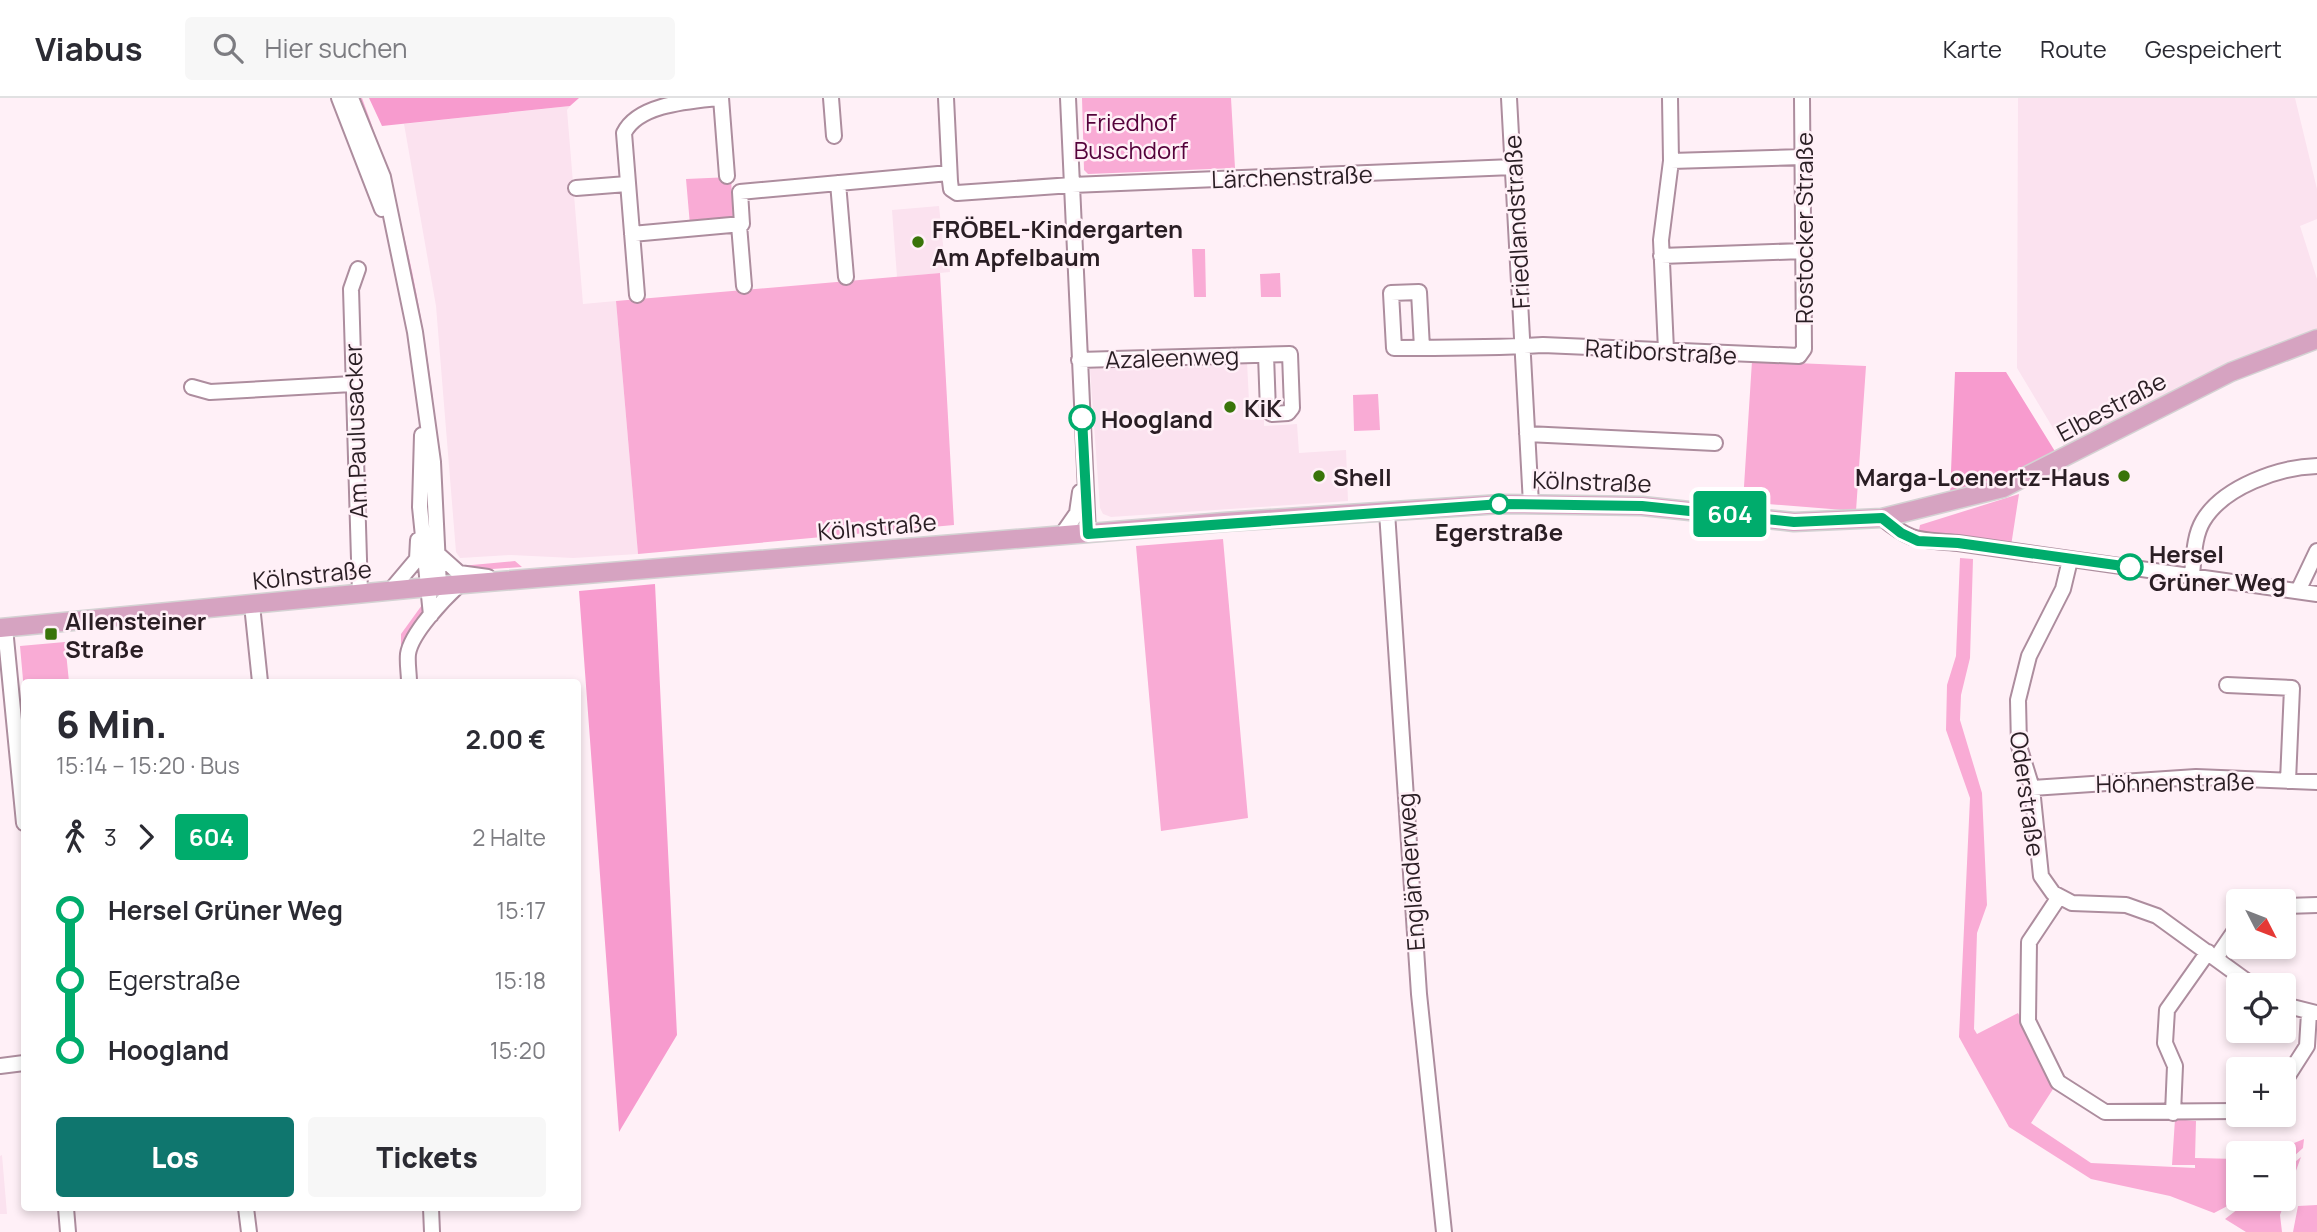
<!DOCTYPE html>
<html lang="de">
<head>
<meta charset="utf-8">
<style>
  body { margin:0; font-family:Manrope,sans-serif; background:#f7f7f7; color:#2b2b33; height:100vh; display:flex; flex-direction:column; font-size:26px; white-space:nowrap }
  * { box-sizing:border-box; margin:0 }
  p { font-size:23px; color:#7c7c81 }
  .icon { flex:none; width:38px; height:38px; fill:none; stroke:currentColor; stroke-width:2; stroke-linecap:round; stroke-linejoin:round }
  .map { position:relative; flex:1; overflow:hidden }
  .details { position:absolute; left:21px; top:581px; width:560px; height:532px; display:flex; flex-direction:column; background:#fff; border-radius:7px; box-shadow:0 4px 10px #0003 }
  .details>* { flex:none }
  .badge { padding:0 14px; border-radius:5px; font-size:24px; line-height:46px }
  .needle { width:46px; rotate:132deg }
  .fabs { position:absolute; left:2226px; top:791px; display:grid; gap:14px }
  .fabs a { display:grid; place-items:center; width:70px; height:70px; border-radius:7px; background:#fff; box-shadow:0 4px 10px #0003; font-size:35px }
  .map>.badge { position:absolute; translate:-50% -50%; box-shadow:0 0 0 4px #fff }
  .legs { display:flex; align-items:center; gap:10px; height:77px; padding:0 35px; font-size:23px }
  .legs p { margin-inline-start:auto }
  .headline { display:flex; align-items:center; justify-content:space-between; height:119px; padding:0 35px }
  h1 { font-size:38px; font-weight:800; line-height:52px }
  .action { display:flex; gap:14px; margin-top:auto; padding:14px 35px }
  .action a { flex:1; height:80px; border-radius:7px; background:#0f766e; color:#fff; font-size:28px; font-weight:800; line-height:80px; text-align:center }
  .action a+a { background:#f7f7f7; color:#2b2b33 }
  ul { padding:0 35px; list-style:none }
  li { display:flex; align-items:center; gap:24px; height:70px; font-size:26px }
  li i { display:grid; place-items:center; width:10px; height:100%; margin:0 9px; background:currentColor }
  li i::after { content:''; width:18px; height:18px; margin:-9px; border:5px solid; border-radius:50%; background:#fff }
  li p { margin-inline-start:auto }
  li:first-child i { background:linear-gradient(#0000 50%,currentColor 0) }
  li:last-child i { background:linear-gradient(currentColor 50%,#0000 0) }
  header { display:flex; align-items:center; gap:42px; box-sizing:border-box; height:98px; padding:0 35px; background:#fff; border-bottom:2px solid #e1e1e2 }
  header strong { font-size:33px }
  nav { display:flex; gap:38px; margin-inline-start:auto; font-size:24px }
  .search { width:490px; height:63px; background:#f7f7f7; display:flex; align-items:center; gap:18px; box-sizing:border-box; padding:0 24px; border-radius:7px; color:#7c7c81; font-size:26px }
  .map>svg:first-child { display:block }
  .built { fill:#fbe2ef }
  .green { fill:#f9abd5 }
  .forest { fill:#f79bce }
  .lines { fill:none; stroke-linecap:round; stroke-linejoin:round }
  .minor-casing { stroke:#ad8d9e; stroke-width:18 }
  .major-casing { stroke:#d4d2d3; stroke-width:21 }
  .minor { stroke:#fff; stroke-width:14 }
  .major { stroke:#d6a3c1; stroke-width:18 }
  .line-1-casing { stroke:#fff; stroke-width:16 }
  .line-1 { stroke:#00ac6c; stroke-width:10 }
  .poi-dot { fill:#397409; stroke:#fff0f7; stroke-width:2.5 }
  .stop-1-dot { fill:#fff; stroke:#00ac6c; stroke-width:3.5 }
  .labels { text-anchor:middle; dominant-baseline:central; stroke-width:5; stroke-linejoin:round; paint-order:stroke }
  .park-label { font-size:24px; fill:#55023b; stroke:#fff0f7 }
  .street-label { font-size:24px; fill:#2a1e24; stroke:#fff0f7 }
  .poi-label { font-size:24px; font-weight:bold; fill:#2a1e24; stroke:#fff0f7; text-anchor:start }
  .stop-label { font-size:24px; font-weight:bold; fill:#2a1e24; stroke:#fff0f7; text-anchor:start }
</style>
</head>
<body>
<header>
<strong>Viabus</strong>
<div class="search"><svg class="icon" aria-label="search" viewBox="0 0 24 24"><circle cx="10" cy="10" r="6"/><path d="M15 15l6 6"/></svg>Hier suchen</div>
<nav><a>Karte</a><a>Route</a><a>Gespeichert</a></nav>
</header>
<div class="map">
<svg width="2317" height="1134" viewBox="0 0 2317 1134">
  <rect width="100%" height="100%" fill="#fff0f7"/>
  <path class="built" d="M 2018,0 L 2295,0 L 2317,91 L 2317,121 L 2300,128 L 2317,181 L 2317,234 L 2229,264 L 2065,350 L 2017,270 Z
    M 570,8 L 567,12 L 583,206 L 616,203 L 638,456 L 573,460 L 511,457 L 460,460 L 456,454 L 436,208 L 404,26 Z
    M 939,108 L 944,156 L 948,155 L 950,174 L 897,179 L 892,112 Z
    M 1247,264 L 1250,322 L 1264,322 L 1264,328 L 1297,326 L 1299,355 L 1346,352 L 1348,403 L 1111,419 L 1103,416 L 1100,410 L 1090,271 Z
    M 2,1057 L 7,1116 L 0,1116 L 0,1058 Z"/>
  <path class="green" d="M 359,0 L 362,0 C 399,98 420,197 433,301 L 430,301 C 417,198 395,98 359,0 Z
    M 1082,0 L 1231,0 L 1235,70 L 1088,76 L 1084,72 Z
    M 731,79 L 733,120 L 723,124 L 723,120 L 703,121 L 702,126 L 690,127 L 686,81 Z
    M 1192,151 L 1205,151 L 1206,199 L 1194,199 Z
    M 940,175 L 954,427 L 638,456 L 616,203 Z
    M 1280,175 L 1281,199 L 1261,199 L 1260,176 Z
    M 1752,263 L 1866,268 L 1856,413 L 1743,404 Z
    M 1378,296 L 1380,332 L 1354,333 L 1353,297 Z
    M 2019,396 L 2011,448 L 1927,436 L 1919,432 L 1920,427 Z
    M 1223,441 L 1248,720 L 1161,733 L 1136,448 Z
    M 1960,460 L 1973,461 L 1970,560 L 1961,597 L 1960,622 L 1982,695 L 1987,807 L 1977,835 L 1974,931 L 1977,936 L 2018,915 L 2055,988 L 2031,1025 L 2091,1065 L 2195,1070 L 2195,1067 L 2172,1067 L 2175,1021 L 2196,1023 L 2195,1060 L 2238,1061 L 2238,1101 L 2241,1101 L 2214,1115 L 2170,1098 L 2091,1081 L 2009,1029 L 1959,939 L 1970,700 L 1946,632 L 1947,587 L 1956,558 Z
    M 515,463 L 522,469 L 478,472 L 461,468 Z
    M 427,505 L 428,509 L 406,546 L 401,547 L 401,536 L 422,507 Z
    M 65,544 L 69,584 L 24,584 L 24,593 L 20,548 Z
    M 2304,1041 L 2303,1050 L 2284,1067 L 2284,1055 L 2269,1055 Z
    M 2301,1059 L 2280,1117 L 2282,1134 L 2246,1134 L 2225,1121 L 2251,1101 L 2284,1101 L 2284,1073 Z
    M 2317,1107 L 2317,1134 L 2293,1134 L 2298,1108 Z"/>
  <path class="forest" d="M 369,0 L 579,0 L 570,8 L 382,28 Z
    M 1955,274 L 2006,274 L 2056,355 L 2003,382 L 1950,398 Z
    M 655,486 L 677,937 L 619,1034 L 579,493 Z"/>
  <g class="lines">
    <defs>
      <path id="minor" d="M 339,0 L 382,111
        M 351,0 L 383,79 L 415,234 L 433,364 L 439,488
        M 721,0 L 727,78
        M 831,0 L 834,38
        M 946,0 L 950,83 L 951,91 L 957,95 L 1072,87 L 1513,69
        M 1068,0 L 1088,436
        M 1509,0 L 1531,406
        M 1671,63 L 1802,59
        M 838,85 L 846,179
        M 576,90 L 627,86
        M 739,127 L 744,188
        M 632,136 L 742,126 L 740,94 L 949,75
        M 1661,158 L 1803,153
        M 358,171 L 351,191 L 360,495
        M 637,197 L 624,35 C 638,6 690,3 718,0
        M 1422,250 L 1419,194 L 1391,195 L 1394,250 C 1443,250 1493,250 1543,247 L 1799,258 L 1804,251 L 1802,0
        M 1666,252 L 1661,142 L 1671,63 L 1670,0
        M 1079,262 L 1290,256 L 1292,310 L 1288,315 L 1272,316 L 1268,313 L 1266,257
        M 192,289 L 210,294 L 352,286
        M 1527,336 L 1715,345
        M 422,337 L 420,409 L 431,517
        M 1387,414 L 1419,896 L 1444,1134
        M 1882,420 C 1914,446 1919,441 1958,445 L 2317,496
        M 1061,438 L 1077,415 L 1080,394
        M 440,458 L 459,475 L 488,479
        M 2070,462 L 2063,491 L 2029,558 L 2018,602 L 2019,648 L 2032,690 L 2041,778 L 2053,795 L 2072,805 L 2126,807 L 2157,818 L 2252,887
        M 2192,476 C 2194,459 2194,438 2203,423 C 2223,389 2279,369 2317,368
        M 390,493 L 417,461 L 418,442
        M 2298,493 L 2317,453
        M 252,507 L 260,584
        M 5,530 L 24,725
        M 409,584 C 409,575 407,565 408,556 C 411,535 444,501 459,487
        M 2227,587 L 2292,590 L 2288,683
        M 2032,690 L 2196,679 L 2317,684
        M 2059,799 L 2029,844 L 2028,923 L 2058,984 L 2105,1014 L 2238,1013
        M 2284,808 L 2317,807
        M 2216,860 L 2238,828
        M 2284,907 L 2316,915
        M 0,968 L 24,965
        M 2284,984 L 2307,948 L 2309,915
        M 2173,1015 L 2175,968 L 2165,945 L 2167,912 L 2208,854
        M 66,1110 L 68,1134
        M 246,1110 L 249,1134
        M 431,1110 L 432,1134"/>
      <path id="major" d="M 0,530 L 439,488 L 1224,424 L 1501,406 L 1642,408 L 1794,424 L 1882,420 L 2003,390 L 2231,274 L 2317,241"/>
    </defs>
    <use href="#minor" class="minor-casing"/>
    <use href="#major" class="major-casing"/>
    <use href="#minor" class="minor"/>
    <use href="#major" class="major"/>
  </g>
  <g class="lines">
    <defs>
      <path id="line-1" d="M 1082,320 L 1088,436 L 1501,406 L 1642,408 L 1794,424 L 1882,420 L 1901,435 L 1918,443 L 1958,445 L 2130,469"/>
    </defs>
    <use href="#line-1" class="line-1-casing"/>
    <use href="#line-1" class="line-1"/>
  </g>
  <g class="poi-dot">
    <circle cx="918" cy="144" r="7"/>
    <circle cx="1230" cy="309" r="7"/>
    <circle cx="1319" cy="378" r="7"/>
    <circle cx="2124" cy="378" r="7"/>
    <rect x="44" y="529" width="14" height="14" rx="3.5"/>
  </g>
  <g class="stop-1-dot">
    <circle cx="1082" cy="320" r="12"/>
    <circle cx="1499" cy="406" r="9"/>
    <circle cx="2130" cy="469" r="12"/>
  </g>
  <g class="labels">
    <g class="park-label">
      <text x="1131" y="23">Friedhof<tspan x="1131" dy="28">Buschdorf</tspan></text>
    </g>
    <g class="street-label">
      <text transform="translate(1292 78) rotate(-2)">Lärchenstraße</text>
      <text transform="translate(1516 124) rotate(-93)">Friedlandstraße</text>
      <text transform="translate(1803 130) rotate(-90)">Rostocker Straße</text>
      <text transform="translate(1661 253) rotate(3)">Ratiborstraße</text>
      <text transform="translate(1172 259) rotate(-2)">Azaleenweg</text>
      <text transform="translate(2111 308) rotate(-28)">Elbestraße</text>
      <text transform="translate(355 333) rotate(-92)">Am Paulusacker</text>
      <text transform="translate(1592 383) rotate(2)">Kölnstraße</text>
      <text transform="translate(877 428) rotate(-5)">Kölnstraße</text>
      <text transform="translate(312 476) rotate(-6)">Kölnstraße</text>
      <text transform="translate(2175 684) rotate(-1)">Höhnenstraße</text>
      <text transform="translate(2028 696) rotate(82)">Oderstraße</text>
      <text transform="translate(1410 774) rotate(-94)">Engländerweg</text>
    </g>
    <g class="poi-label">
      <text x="932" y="130">FRÖBEL-Kindergarten<tspan x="932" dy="28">Am Apfelbaum</tspan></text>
      <text x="1244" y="309">KiK</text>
      <text x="1333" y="378">Shell</text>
      <text x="2110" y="378" text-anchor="end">Marga-Loenertz-Haus</text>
      <text x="65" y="522">Allensteiner<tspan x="65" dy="28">Straße</tspan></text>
    </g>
    <g class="stop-label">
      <text x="1101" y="320">Hoogland</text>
      <text x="1499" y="433" text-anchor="middle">Egerstraße</text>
      <text x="2149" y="455">Hersel<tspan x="2149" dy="28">Grüner Weg</tspan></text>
    </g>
  </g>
</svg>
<div class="fabs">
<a><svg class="needle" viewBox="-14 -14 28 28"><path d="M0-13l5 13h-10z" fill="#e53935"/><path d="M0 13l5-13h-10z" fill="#7c7c81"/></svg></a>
<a><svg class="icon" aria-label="locate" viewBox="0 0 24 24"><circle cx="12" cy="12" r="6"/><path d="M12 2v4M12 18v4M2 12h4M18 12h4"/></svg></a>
<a>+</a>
<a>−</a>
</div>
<b class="badge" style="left:1730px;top:416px;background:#00ac6c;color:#fff">604</b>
<section class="details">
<div class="headline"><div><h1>6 Min.</h1><p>15:14 – 15:20 · Bus</p></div><b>2.00 €</b></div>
<div class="legs"><svg class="icon" aria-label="walk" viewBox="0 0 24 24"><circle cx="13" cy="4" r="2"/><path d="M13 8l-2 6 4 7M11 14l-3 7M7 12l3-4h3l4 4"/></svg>3<svg class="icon" aria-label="forward" viewBox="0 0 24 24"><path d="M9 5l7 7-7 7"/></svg><b class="badge" style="background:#00ac6c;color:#fff">604</b><p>2 Halte</p></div>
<ul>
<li><i style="color:#00ac6c"></i><b>Hersel Grüner Weg</b><p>15:17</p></li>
<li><i style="color:#00ac6c"></i><span>Egerstraße</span><p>15:18</p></li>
<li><i style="color:#00ac6c"></i><b>Hoogland</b><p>15:20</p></li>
</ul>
<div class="action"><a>Los</a><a>Tickets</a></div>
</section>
</div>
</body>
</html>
